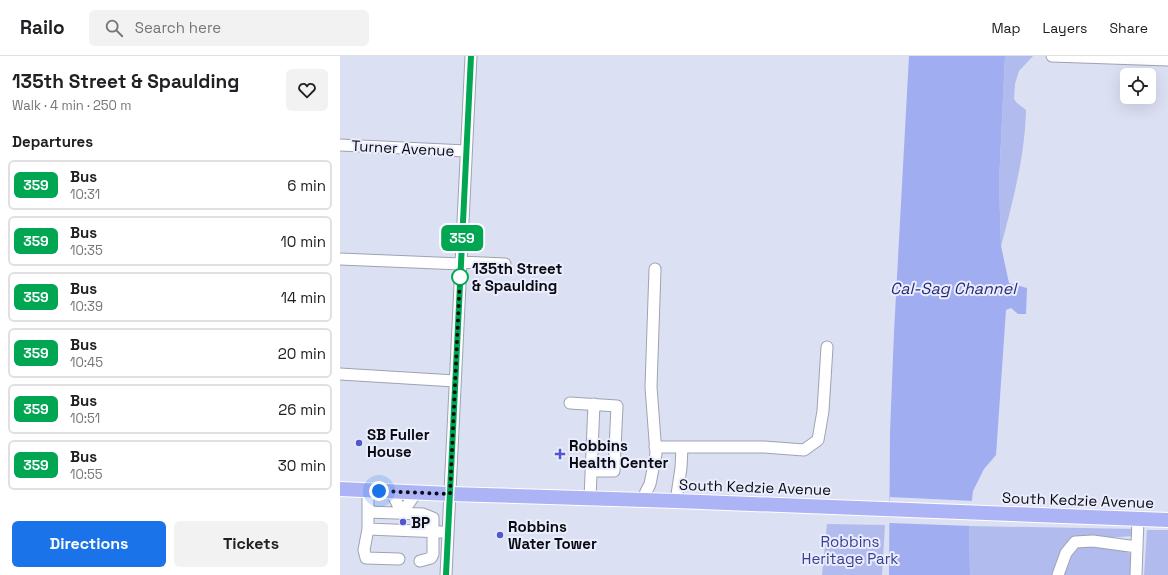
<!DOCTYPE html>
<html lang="en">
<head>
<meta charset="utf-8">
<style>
  body { margin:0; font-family:"Space Grotesk",sans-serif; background:#f2f2f2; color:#202124; height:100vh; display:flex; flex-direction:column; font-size:15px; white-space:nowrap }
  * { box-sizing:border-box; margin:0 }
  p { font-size:13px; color:#757577 }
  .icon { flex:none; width:22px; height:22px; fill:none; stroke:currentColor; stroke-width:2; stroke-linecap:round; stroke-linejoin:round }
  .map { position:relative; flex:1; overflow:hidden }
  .drawer { display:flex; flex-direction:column; background:#fff; width:340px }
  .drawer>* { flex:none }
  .badge { padding:0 8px; border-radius:6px; font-size:14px; line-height:26px }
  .controls { position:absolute; left:780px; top:12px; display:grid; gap:8px }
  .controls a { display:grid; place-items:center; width:36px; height:36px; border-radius:6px; background:#fff; box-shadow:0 4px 16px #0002; font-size:20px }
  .you { position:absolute; width:20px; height:20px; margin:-10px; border:3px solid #fff; border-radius:50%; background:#1a73e8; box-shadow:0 0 0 6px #1a73e833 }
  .map>.badge { position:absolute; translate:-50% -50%; box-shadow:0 0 0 2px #fff }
  h2 { padding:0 12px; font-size:15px; line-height:36px }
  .round { display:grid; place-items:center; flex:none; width:42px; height:42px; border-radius:6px; background:#f2f2f2 }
  .overview { display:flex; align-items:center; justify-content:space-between; height:68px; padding:0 12px }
  h1 { font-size:19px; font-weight:600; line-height:30px }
  .button { display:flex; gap:8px; margin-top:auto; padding:8px 12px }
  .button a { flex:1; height:46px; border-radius:6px; background:#1a73e8; color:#fff; font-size:16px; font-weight:600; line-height:46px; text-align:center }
  .button a+a { background:#f2f2f2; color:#202124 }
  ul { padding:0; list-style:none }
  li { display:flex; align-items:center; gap:12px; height:50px; margin:0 8px 6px; padding:0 4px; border:2px solid #e0e0e0; border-radius:6px }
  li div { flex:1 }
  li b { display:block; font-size:15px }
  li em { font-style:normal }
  li .badge { min-width:44px; font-weight:700; text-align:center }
  header { display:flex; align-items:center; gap:24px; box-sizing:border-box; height:56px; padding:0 20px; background:#fff; border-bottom:1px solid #e0e0e0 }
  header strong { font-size:19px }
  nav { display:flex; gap:22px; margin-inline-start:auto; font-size:14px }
  .search { width:280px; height:36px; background:#f2f2f2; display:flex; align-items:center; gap:10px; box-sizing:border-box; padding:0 14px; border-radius:6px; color:#757577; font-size:15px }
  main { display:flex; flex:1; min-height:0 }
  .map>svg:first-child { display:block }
  .green { fill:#b1bbed }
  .water { fill:#a0adf1 }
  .pier { fill:#dce0f3 }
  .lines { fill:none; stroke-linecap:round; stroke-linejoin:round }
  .minor-casing { stroke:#9ea2b3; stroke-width:13 }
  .major-casing { stroke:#fff; stroke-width:16 }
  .minor { stroke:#fff; stroke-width:11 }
  .major { stroke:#acb4f6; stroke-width:14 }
  .line-casing { stroke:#fff; stroke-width:9 }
  .line { stroke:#00a651; stroke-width:6 }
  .walk { stroke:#0a0b11; stroke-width:4; stroke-dasharray:0 7.2 }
  .stop-dot { fill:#fff; stroke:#00a651; stroke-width:2 }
  .poi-dot { fill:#5157cd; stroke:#eaedfd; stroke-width:1.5 }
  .labels { text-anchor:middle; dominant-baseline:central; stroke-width:4; stroke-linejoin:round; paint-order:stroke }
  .street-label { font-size:15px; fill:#0a0b11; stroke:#eaedfd }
  .stop-label { font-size:15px; font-weight:bold; fill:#0a0b11; stroke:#eaedfd; text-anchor:start }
  .poi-label { font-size:15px; font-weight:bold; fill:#0a0b11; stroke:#eaedfd; text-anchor:start }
  .park-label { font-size:15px; fill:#393f8e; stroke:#eaedfd }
  .water-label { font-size:16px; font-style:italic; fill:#272976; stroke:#eaedfd }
</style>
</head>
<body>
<header>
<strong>Railo</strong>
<div class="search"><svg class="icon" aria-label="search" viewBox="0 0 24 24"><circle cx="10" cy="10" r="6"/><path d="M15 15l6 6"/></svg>Search here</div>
<nav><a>Map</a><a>Layers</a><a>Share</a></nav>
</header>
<main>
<section class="drawer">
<div class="overview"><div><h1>135th Street &amp; Spaulding</h1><p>Walk · 4 min · 250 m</p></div><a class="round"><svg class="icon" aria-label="heart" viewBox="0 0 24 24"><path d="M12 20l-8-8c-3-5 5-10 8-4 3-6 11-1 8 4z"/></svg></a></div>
<h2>Departures</h2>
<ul>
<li><span class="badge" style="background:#00a651;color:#fff">359</span><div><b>Bus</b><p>10:31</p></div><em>6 min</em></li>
<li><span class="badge" style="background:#00a651;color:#fff">359</span><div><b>Bus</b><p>10:35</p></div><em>10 min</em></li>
<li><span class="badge" style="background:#00a651;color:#fff">359</span><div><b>Bus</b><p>10:39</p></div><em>14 min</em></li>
<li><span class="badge" style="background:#00a651;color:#fff">359</span><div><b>Bus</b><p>10:45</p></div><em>20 min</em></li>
<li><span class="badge" style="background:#00a651;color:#fff">359</span><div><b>Bus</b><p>10:51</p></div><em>26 min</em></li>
<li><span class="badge" style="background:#00a651;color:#fff">359</span><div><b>Bus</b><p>10:55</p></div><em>30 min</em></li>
</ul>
<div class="button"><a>Directions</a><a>Tickets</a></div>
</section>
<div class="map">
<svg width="828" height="519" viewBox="0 0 828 519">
  <rect width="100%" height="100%" fill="#dce0f3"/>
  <path class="green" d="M 665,0 L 693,0 L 679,15 L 675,28 L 674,43 L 677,47 L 686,54 C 685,100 673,145 661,190 L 659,127 Z
    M 487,468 L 545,469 L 542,519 L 482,519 Z
    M 629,470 L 794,473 L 794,480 L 735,484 L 715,519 L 630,519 Z
    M 807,474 L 828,474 L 828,519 L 804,519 Z
    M 754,486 L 771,490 L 794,499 L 792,519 L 721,519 L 734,492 Z"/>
  <path class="water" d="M 569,0 L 665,0 L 659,127 L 661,190 L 669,227 L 687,232 L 686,258 L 678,258 L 671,252 L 666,254 L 656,399 L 644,413 L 633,435 L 629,470 L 630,519 L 549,519 L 550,376 L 554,276 Z"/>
  <path class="pier" d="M 550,441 L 634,445 L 631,470 L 549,467 Z"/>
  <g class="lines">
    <defs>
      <path id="minor" d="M 712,0 L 828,4
        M 0,89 L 126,95
        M 0,203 L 121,208
        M 121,206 L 165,208
        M 0,318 L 115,325
        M 230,347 L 277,350 L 274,415 L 251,415
        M 315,391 L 424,391 L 464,394 L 478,384 L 483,355 L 487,291
        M 28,434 L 28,473 L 101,476
        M 51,435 L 62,457 L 76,437
        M 250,442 L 254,348
        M 302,444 L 310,428 L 316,398 L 311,331 L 315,213
        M 336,445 L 341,412 L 342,391
        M 28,456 L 83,458 L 93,462 L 93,498 L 91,502 L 80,505
        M 28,473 L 24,494 L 26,502 L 59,503
        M 106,519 L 131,0
        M 718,519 L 726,497 L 735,486 L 753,485 L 797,491
        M 796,519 L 798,463"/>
      <path id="major" d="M 0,433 L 110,438 L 336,445 L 828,464"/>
    </defs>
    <use href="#minor" class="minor-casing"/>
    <use href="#major" class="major-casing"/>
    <use href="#minor" class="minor"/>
    <use href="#major" class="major"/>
  </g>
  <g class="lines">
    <defs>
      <path id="line" d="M 106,519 L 131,0"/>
    </defs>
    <use href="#line" class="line-casing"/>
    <use href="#line" class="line"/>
    <path class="walk" d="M 39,435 L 110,438 L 120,221"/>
  </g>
  <circle class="stop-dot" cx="120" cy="221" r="8"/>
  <g class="poi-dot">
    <circle cx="19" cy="387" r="4"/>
    <path d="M218 392h4v4h4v4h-4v4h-4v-4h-4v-4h4z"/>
    <circle cx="63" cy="466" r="4"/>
    <circle cx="160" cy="479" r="4"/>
  </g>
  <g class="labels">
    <g class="street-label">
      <text transform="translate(63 92) rotate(3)">Turner Avenue</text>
      <text transform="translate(415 431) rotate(2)">South Kedzie Avenue</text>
      <text transform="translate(738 444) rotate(2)">South Kedzie Avenue</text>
    </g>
    <g class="stop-label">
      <text x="132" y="212">135th Street<tspan x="132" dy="17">&amp; Spaulding</tspan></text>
    </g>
    <g class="poi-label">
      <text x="27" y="378">SB Fuller<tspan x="27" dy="17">House</tspan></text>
      <text x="229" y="389">Robbins<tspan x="229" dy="17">Health Center</tspan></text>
      <text x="71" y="466">BP</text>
      <text x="168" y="470">Robbins<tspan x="168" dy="17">Water Tower</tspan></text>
    </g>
    <g class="park-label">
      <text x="510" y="485">Robbins<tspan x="510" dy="17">Heritage Park</tspan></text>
    </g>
    <g class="water-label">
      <text x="613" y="232">Cal-Sag Channel</text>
    </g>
  </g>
</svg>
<div class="controls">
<a><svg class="icon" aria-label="locate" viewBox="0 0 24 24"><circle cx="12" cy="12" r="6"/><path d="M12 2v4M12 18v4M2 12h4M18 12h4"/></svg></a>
</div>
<div class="you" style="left:39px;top:435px"></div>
<b class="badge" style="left:122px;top:182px;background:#00a651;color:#fff">359</b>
</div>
</main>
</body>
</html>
